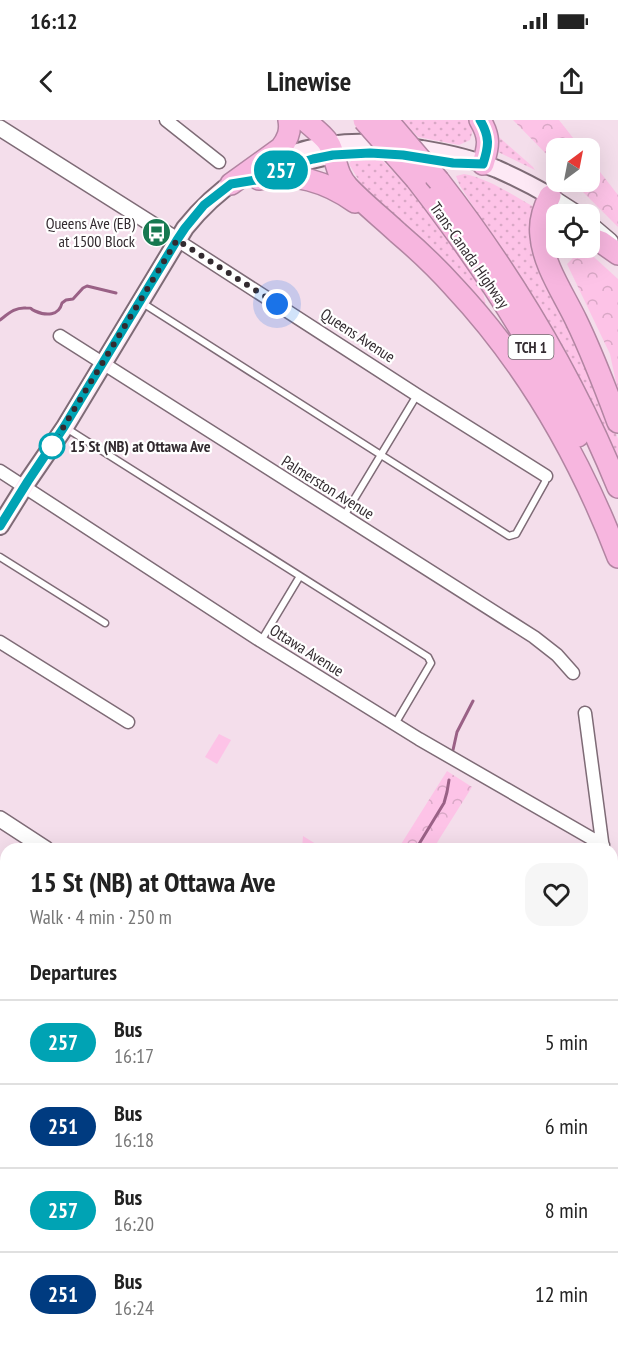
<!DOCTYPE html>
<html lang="en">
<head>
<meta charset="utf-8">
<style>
  body { margin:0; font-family:"PT Sans Narrow",sans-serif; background:#f6f6f6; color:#222; height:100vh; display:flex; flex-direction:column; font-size:22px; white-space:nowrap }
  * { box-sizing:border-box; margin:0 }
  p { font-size:20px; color:#767676 }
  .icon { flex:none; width:33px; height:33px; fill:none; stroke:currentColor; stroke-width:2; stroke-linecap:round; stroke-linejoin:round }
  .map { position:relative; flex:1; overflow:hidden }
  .details { position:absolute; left:0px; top:723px; width:618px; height:504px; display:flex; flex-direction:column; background:#fff; border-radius:18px 18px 0 0; box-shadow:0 6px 24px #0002 }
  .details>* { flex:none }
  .badge { padding:0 12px; border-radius:20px; font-size:21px; line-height:39px }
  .needle { width:39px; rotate:32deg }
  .controls { position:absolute; left:546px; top:18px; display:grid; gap:12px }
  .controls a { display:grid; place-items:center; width:54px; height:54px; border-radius:12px; background:#fff; box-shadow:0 6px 24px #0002; font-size:30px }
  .you { position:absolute; width:30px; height:30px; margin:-15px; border:4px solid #fff; border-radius:50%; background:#1a73e8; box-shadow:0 0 0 9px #1a73e833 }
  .map>.badge { position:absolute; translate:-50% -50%; box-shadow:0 0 0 3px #fff }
  h2 { padding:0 30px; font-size:22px; line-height:54px }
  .round { display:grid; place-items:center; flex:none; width:63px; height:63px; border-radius:18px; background:#f6f6f6 }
  .headline { display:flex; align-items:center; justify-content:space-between; height:102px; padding:0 30px }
  h1 { font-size:28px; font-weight:800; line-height:45px }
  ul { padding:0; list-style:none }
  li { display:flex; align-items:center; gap:18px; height:84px; padding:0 30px; border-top:2px solid #e0e0e0 }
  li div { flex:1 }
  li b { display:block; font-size:22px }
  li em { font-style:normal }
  li .badge { min-width:66px; font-weight:700; text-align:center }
  .status { display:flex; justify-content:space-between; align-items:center; height:42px; padding:0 30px; background:#fff; direction:ltr }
  .status svg { height:16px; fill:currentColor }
  header { display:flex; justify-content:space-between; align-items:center; height:78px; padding:0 30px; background:#fff; font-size:27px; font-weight:800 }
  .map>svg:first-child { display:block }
  .grass { fill:url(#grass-dots) }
  .forest { fill:url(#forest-crowns) }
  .garden { fill:#fdc3e7 }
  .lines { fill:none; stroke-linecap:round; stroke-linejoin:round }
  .stream { stroke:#9a6186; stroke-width:3 }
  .service-casing { stroke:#7e6b76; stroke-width:9 }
  .minor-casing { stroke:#7e6b76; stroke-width:15 }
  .tertiary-casing { stroke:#7e6b76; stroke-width:18 }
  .secondary-casing { stroke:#7e6b76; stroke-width:20 }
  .motorway-casing { stroke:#b285a2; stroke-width:24 }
  .service { stroke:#fff; stroke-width:6 }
  .minor { stroke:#fff; stroke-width:12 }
  .tertiary { stroke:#fff; stroke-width:15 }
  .secondary { stroke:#fde9f5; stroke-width:16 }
  .motorway { stroke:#f7b6df; stroke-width:21 }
  .motorway-bridge-casing { stroke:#b285a2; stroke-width:24; stroke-linecap:butt }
  .motorway-bridge { stroke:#f7b6df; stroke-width:21 }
  .line-casing { stroke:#fff; stroke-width:14 }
  .line { stroke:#00a3b4; stroke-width:9 }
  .walk { stroke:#332b30; stroke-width:6; stroke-dasharray:0 10.8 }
  .stop-dot { fill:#fff; stroke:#00a3b4; stroke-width:3 }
  .labels { text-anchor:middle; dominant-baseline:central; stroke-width:4.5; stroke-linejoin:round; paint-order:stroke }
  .shield { fill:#fff; stroke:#706b6e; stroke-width:1.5 }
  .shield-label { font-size:15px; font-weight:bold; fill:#332b30 }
  .poi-label { font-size:16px; fill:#332b30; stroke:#fff; text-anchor:end }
  .street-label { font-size:16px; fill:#332b30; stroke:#fff }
  .stop-label { font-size:16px; font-weight:bold; fill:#332b30; stroke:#fff; text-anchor:start }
</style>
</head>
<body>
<div class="status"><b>16:12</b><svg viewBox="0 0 49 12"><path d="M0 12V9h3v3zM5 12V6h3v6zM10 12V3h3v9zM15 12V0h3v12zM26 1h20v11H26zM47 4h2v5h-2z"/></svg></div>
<header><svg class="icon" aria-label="back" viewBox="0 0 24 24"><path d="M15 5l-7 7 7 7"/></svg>Linewise<svg class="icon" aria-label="share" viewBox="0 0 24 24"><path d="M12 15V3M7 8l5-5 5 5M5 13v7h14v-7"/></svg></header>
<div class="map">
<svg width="618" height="1227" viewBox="0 0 618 1227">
  <defs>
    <pattern id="grass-dots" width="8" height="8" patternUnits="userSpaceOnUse" patternTransform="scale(1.5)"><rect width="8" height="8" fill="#fdc3e7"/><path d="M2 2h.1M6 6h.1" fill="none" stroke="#d9a8c6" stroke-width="1.8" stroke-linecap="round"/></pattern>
    <pattern id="forest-crowns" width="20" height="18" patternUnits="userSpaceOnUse" patternTransform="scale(1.5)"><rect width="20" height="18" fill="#fdc3e7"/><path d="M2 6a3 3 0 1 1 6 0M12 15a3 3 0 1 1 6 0" fill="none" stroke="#d9a8c6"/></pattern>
  </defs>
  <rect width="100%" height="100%" fill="#f4deeb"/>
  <path class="grass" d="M 402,0 L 470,0 L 473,10 L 470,20 L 459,25 L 418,17 Z
    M 492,11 L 533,47 L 535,50 L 496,31 Z
    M 382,40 L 412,71 L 480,160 L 486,185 L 471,171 L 448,144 L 364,69 L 349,44 L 351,41 Z
    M 464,54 C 490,59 514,76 538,89 L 589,243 L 618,319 L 618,342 L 566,231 L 460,66 L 456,56 Z"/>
  <path class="forest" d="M 513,0 L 559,0 L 581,28 L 556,28 L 556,44 Z
    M 590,39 L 618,75 L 618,107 L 573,62 L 590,62 Z
    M 583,128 L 584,128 L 618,159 L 618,272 L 610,234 L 567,144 Z
    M 447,651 L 472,667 L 433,729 L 398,729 Z
    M 303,716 L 324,729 L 302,729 Z
    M 11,1221 L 159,1221 L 155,1227 L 15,1227 Z"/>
  <path class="garden" d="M 219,614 L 231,620 L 217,644 L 205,637 Z"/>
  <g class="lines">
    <path class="stream" d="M 0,200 C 8,194 15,187 26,188 C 34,188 28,188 35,191 C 46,196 59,196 62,183 L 66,180 L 73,179 L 83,168 L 87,166 L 116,173
      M 453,630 L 457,612 L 473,581
      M 416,729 L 444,683 L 447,672 L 449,660
      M 52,1227 L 57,1221"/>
    <defs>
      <path id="service" d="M 141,182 L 381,335 L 509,416 L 516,414 L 545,362 L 546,356
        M 66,308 L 428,537 L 431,543 L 395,604
        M 344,396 L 417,275
        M 0,437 L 105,503
        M 261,521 L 300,456
        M 0,781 L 6,785
        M 0,952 L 6,956
        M 0,1078 L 6,1068
        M 612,1168 L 618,1172"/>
      <path id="minor" d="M 166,0 L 219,42
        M 177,120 L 417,275 L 546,356
        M 60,216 L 534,517 L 557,535 L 573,553
        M 0,351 L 261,521 L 419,619 L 603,725
        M 0,522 L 128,602
        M 585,593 L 603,729
        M 612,772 L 618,802
        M 612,815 L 618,813
        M 0,865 L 6,869
        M 0,943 L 6,934
        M 0,1041 L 6,1045
        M 286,1221 L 295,1227
        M 564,1221 L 573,1227
        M 164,1227 L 168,1221
        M 518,1227 L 522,1221"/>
      <path id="tertiary" d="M 0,8 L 177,120
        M 550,76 L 578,94
        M 590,104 L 610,121
        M 0,699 L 46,729
        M 612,1083 L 618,1087"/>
      <path id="secondary" d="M 270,42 C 321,19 368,19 422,29 C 447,33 473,39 497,49 C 515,57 533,66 550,76
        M 269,55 L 295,44 L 324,37
        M 0,406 L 28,361 L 65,307 L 185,108 C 201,88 218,72 239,58"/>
      <path id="motorway" d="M 305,0 C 312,7 327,18 330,26 C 337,41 336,54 348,67 C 363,83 382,98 398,113 C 418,130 437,148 454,167 C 527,245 580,338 618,437
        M 480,0 C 490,17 489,25 483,44
        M 259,59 C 293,51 327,62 355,82
        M 416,59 C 478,139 535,224 578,316
        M 439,61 C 512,155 573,257 618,367
        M 231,64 L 281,28 C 288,19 291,11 289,0
        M 550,76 C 543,89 539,101 541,116 C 543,144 564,175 576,200 C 592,233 605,267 618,302
        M 590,118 L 601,122 L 618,134"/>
    </defs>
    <use href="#service" class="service-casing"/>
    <use href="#minor" class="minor-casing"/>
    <use href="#tertiary" class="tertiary-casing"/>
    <use href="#secondary" class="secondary-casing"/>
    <use href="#motorway" class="motorway-casing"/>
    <use href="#service" class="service"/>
    <use href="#minor" class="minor"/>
    <use href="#tertiary" class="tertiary"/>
    <use href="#secondary" class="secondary"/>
    <use href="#motorway" class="motorway"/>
    <defs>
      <path id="motorway-bridge" d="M 364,0 L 416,59
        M 387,0 L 439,61"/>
    </defs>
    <use href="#motorway-bridge" class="motorway-bridge-casing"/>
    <use href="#motorway-bridge" class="motorway-bridge"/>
  </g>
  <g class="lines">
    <defs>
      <path id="line" d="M 0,406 L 28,361 L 64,307 L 177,120 L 185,108 L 204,85 L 231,64 L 256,60 L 295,44 L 313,39 L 333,35 L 370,33 L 403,35 L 453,43 L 483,44 C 489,26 490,17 480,0"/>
    </defs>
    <use href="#line" class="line-casing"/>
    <use href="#line" class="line"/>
    <path class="walk" d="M 52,326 L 177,120 L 277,184"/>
  </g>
  <defs>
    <symbol id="bus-disc" viewBox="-11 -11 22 22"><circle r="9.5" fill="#177950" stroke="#fff"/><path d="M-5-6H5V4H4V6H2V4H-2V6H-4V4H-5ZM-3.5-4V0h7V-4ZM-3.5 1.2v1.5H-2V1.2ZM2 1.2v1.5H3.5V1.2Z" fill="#fff"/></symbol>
  </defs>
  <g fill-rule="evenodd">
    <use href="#bus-disc" x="140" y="96" width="33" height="33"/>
  </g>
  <circle class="stop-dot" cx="52" cy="326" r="12"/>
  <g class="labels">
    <rect class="shield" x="508.5" y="215" width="45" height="24" rx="4.5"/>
    <g class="shield-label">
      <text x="531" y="227">TCH 1</text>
    </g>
    <g class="poi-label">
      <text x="135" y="103">Queens Ave (EB)<tspan x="135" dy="18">at 1500 Block</tspan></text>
    </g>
    <g class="street-label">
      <text transform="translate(470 135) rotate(55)">Trans-Canada Highway</text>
      <text transform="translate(358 215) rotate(33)">Queens Avenue</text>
      <text transform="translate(328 367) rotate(32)">Palmerston Avenue</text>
      <text transform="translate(307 530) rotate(32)">Ottawa Avenue</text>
    </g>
    <g class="stop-label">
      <text x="70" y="326">15 St (NB) at Ottawa Ave</text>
    </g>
  </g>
</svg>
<div class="controls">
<a><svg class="needle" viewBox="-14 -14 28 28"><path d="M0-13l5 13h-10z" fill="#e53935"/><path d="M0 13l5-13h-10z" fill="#767676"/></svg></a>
<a><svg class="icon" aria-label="locate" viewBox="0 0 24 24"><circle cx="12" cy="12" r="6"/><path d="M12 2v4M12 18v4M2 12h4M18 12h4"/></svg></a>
</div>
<div class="you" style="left:277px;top:184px"></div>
<b class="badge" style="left:281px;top:50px;background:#00a3b4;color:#fff">257</b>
<section class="details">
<div class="headline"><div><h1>15 St (NB) at Ottawa Ave</h1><p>Walk · 4 min · 250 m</p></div><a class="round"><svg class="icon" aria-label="heart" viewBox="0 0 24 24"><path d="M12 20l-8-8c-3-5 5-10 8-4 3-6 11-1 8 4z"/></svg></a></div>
<h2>Departures</h2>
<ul>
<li><span class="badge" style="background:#00a3b4;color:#fff">257</span><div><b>Bus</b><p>16:17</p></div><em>5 min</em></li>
<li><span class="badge" style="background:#003b80;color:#fff">251</span><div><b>Bus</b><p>16:18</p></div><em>6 min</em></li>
<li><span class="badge" style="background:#00a3b4;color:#fff">257</span><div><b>Bus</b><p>16:20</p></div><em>8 min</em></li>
<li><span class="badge" style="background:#003b80;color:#fff">251</span><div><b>Bus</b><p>16:24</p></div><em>12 min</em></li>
</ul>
</section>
</div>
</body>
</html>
